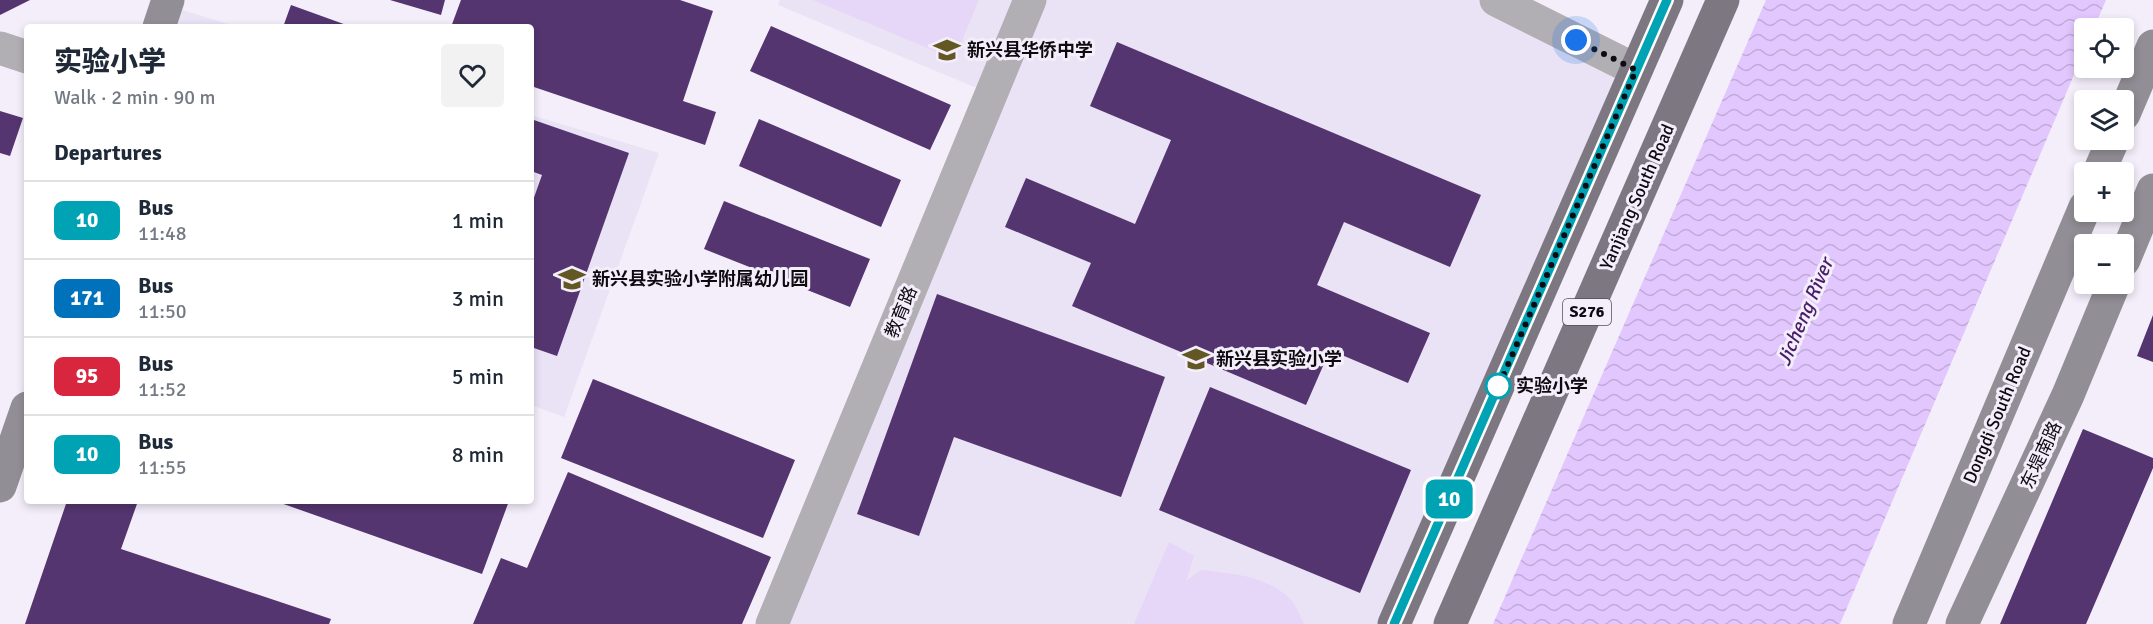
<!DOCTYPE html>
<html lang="en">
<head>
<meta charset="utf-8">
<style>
  body { margin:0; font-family:Signika,"Noto Sans SC",sans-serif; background:#f2f2f3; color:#1f2937; height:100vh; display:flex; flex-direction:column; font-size:22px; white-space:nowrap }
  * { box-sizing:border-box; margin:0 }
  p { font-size:20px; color:#747a83 }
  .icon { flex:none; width:33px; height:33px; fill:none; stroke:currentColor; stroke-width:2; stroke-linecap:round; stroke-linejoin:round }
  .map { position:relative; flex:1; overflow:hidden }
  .details { position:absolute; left:24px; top:24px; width:510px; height:480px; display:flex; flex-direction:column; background:#fff; border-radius:6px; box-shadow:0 3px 9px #0003 }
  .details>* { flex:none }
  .badge { padding:0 12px; border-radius:9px; font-size:21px; line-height:39px }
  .controls { position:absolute; left:2074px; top:18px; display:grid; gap:12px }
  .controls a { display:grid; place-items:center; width:60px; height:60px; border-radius:6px; background:#fff; box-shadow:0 3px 9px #0003; font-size:30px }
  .you { position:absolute; width:30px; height:30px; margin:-15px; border:4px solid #fff; border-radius:50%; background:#1a73e8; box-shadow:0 0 0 9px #1a73e833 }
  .map>.badge { position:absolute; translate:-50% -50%; box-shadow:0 0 0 3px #fff }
  h2 { padding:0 30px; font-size:22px; line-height:54px }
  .round { display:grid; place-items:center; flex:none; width:63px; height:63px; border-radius:6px; background:#f2f2f3 }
  .summary { display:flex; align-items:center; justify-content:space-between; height:102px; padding:0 30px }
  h1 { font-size:28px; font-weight:800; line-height:45px }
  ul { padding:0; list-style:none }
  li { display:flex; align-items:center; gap:18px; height:78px; padding:0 30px; border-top:2px solid #e0e1e3 }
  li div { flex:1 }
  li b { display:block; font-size:22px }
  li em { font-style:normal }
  li .badge { min-width:66px; font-weight:700; text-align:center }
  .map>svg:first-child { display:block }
  .built { fill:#eae2f5 }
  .grass { fill:#e6d6f7 }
  .water { fill:url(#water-waves) }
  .building { fill:#54356f }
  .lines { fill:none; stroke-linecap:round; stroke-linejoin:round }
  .street { stroke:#b1aeb4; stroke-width:33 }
  .secondary { stroke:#928e96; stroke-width:33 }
  .primary { stroke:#7c7781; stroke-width:33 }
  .line-casing { stroke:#fff; stroke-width:14 }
  .line { stroke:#00a3b4; stroke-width:9 }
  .walk { stroke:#0d0b10; stroke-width:6; stroke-dasharray:0 10.8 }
  .stop-dot { fill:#fff; stroke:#00a3b4; stroke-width:3 }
  .labels { text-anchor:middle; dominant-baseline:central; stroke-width:6; stroke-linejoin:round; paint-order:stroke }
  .shield { fill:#f4eefb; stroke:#524f56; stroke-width:1.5 }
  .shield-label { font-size:16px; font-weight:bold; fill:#0d0b10 }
  .poi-label { font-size:18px; font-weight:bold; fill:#0d0b10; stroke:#f4eefb; text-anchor:start }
  .street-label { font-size:18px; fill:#0d0b10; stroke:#f4eefb }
  .stop-label { font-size:18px; font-weight:bold; fill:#0d0b10; stroke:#f4eefb; text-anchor:start }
  .water-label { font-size:20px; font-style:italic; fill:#481c69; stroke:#f4eefb }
</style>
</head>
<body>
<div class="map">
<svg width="2153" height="624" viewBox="0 0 2153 624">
  <defs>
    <pattern id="water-waves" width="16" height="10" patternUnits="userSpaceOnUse" patternTransform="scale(1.5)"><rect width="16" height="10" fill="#e2c7fe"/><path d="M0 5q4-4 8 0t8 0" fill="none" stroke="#c1aad9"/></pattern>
  </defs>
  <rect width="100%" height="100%" fill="#f4eefb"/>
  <path class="built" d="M 780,0 L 1484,0 L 1636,70 L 1394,624 L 772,624 L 991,94 L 778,5 Z
    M 166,5 L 238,27 L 159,27 Z
    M 531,115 L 659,153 L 564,417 L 531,405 Z"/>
  <path class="grass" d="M 813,0 L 979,0 L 954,59 Z
    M 1169,542 L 1194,556 L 1186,581 L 1201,570 C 1232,574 1266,575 1290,599 C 1296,605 1300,616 1304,624 L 1134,624 Z"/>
  <path class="water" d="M 1766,0 L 2106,0 L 2094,28 L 2085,28 L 2085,49 L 1840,624 L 1493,624 Z"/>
  <path class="building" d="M 0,0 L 30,0 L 0,15 Z
    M 390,0 L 445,0 L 441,15 Z
    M 461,0 L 680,0 L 713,11 L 683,101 L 716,112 L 705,145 L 531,86 L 531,27 L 451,27 Z
    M 291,5 L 352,27 L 283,27 Z
    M 771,26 L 951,105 L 930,150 L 750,71 Z
    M 1117,42 L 1481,195 L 1450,267 L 1344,222 L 1317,285 L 1430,333 L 1408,383 L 1330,350 L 1306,405 L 1072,306 L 1091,263 L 1005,227 L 1026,178 L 1135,224 L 1171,140 L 1090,106 Z
    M 0,111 L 23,118 L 10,156 L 0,153 Z
    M 531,119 L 629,153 L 557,356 L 531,347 L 531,206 L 542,175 L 531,171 Z
    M 759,119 L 901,180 L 881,227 L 739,166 Z
    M 724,201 L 870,259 L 850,307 L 704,249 Z
    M 937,294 L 1165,377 L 1121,497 L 954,437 L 919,536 L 857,514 Z
    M 2153,315 L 2153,362 L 2137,356 Z
    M 593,379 L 795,460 L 763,538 L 561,458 Z
    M 1210,387 L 1411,470 L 1360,593 L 1159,510 Z
    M 2083,429 L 2153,458 L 2153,468 L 2086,624 L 2000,624 Z
    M 568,472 L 771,557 L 742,624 L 473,624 L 501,558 L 527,568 Z
    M 67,501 L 138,501 L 121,549 L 331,619 L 329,624 L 25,624 Z
    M 275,501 L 509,501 L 482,574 Z"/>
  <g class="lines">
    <path class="street" d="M 1496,0 L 1636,70
      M 0,48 L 27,57
      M 772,624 L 1030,0"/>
    <path class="secondary" d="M 159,27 L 168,0
      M 2124,114 L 2153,46
      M 2099,172 L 2113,140
      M 2124,260 L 2153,190
      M 0,486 L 27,408
      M 1909,624 L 2085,207
      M 1962,624 L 2068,395 L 2114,284"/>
    <path class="primary" d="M 1394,624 L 1667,0
      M 1450,624 L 1723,0"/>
  </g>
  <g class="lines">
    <defs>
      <path id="line" d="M 1394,624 L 1667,0"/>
    </defs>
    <use href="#line" class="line-casing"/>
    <use href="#line" class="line"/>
    <path class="walk" d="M 1498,386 L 1497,390 L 1636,70 L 1576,40"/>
  </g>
  <defs>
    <symbol id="school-bare" viewBox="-9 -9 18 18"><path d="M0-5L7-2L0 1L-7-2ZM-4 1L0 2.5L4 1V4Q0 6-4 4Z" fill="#635724" stroke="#f4eefb" stroke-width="2.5" paint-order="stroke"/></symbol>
  </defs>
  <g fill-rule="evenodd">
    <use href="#school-bare" x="928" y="31" width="38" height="38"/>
    <use href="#school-bare" x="553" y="260" width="38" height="38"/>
    <use href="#school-bare" x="1177" y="340" width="38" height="38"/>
  </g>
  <circle class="stop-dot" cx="1498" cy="386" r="12"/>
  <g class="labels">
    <rect class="shield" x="1563" y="299" width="48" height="26" rx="4.5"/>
    <g class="shield-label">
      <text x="1587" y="312">S276</text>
    </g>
    <g class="poi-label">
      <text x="967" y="50">新兴县华侨中学</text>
      <text x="592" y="279">新兴县实验小学附属幼儿园</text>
      <text x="1216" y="359">新兴县实验小学</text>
    </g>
    <g class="street-label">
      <text transform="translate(1637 197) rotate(-66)">Yanjiang South Road</text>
      <text transform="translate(901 312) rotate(-67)">教育路</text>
      <text transform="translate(1997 415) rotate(-67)">Dongdi South Road</text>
      <text transform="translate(2041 455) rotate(-65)">东堤南路</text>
    </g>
    <g class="stop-label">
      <text x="1516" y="386">实验小学</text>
    </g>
    <g class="water-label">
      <text transform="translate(1805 312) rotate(-67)">Jicheng River</text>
    </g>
  </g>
</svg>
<div class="controls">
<a><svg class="icon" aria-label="locate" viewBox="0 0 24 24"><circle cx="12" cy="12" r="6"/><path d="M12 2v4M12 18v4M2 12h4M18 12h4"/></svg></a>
<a><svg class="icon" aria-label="layers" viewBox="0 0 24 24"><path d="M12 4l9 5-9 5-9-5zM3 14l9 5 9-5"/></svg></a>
<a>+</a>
<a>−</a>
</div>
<div class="you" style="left:1576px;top:40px"></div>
<b class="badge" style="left:1449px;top:499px;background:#00a3b4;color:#fff">10</b>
<section class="details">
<div class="summary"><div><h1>实验小学</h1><p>Walk · 2 min · 90 m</p></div><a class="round"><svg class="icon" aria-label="heart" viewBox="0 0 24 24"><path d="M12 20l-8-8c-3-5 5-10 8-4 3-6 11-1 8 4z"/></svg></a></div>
<h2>Departures</h2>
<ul>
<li><span class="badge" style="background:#00a3b4;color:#fff">10</span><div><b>Bus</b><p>11:48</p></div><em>1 min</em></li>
<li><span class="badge" style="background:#0072bc;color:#fff">171</span><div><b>Bus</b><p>11:50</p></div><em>3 min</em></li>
<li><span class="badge" style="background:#d7263d;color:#fff">95</span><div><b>Bus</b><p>11:52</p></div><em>5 min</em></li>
<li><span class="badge" style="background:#00a3b4;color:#fff">10</span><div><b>Bus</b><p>11:55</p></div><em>8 min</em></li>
</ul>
</section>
</div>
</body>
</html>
